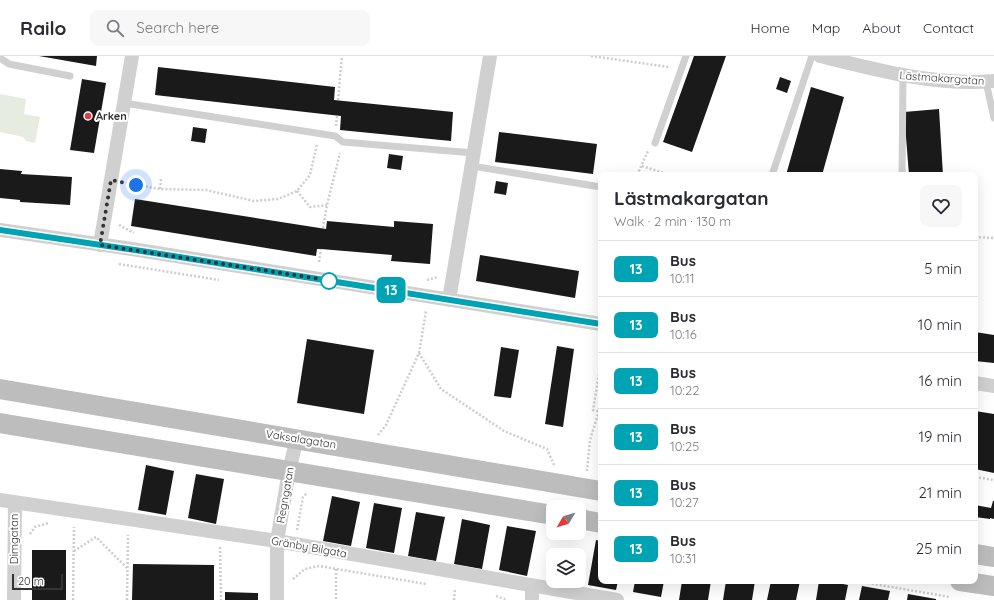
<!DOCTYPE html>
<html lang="en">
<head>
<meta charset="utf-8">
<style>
  body { margin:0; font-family:Quicksand,sans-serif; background:#f7f7f7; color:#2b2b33; height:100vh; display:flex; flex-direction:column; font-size:15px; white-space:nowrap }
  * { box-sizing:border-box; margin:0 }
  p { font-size:13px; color:#7c7c81 }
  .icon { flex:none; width:22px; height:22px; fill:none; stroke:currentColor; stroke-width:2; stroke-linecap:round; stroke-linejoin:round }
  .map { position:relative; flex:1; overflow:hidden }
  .side { position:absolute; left:598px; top:116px; width:380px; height:412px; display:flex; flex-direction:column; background:#fff; border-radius:8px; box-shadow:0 4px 16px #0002 }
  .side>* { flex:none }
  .badge { padding:0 8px; border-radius:6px; font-size:14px; line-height:26px }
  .needle { width:26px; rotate:232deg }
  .tools { position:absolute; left:546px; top:444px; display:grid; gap:8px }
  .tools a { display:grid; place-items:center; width:40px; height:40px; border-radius:8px; background:#fff; box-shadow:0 4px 16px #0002; font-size:20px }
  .scale { position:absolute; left:12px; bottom:10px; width:51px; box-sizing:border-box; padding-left:4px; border:2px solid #333; border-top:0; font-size:11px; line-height:14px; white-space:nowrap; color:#333; -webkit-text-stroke:3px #fff; paint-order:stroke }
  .you { position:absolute; width:20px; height:20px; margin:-10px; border:3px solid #fff; border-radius:50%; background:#1a73e8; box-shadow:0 0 0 6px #1a73e833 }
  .map>.badge { position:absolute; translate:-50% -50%; box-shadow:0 0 0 2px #fff }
  .round { display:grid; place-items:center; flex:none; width:42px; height:42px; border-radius:8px; background:#f7f7f7 }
  .headline { display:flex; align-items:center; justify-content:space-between; height:68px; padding:0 16px }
  h1 { font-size:19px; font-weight:800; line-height:30px }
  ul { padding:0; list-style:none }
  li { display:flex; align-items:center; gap:12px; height:56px; padding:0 16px; border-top:1px solid #e1e1e2 }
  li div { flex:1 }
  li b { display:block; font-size:15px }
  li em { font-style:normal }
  li .badge { min-width:44px; font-weight:700; text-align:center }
  header { display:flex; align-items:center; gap:24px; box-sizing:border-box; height:56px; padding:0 20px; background:#fff; border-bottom:1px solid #e1e1e2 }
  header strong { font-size:19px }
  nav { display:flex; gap:22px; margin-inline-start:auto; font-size:14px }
  .search { width:280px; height:36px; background:#f7f7f7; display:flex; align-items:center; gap:10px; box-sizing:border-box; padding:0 14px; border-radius:8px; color:#7c7c81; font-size:15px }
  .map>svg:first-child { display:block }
  .green { fill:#e6ecdf }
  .building { fill:#1a1a1a }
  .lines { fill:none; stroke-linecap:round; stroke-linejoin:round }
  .path { stroke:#cdcdcd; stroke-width:2.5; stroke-dasharray:2 2; stroke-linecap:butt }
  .lane { stroke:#d0d0d0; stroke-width:7 }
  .street { stroke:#d0d0d0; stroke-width:14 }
  .secondary { stroke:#bdbdbd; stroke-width:20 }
  .line-casing { stroke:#fff; stroke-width:9 }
  .line { stroke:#00a3b4; stroke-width:6 }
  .walk { stroke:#333; stroke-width:4; stroke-dasharray:0 7.2 }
  .poi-dot { fill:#e63946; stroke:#fff; stroke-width:1.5 }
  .stop-dot { fill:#fff; stroke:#00a3b4; stroke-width:2 }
  .labels { text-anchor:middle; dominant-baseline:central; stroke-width:4; stroke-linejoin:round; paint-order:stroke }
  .street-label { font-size:11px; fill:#333; stroke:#fff }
  .poi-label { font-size:11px; font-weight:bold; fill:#333; stroke:#fff; text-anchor:start }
</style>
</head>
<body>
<header>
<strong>Railo</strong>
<div class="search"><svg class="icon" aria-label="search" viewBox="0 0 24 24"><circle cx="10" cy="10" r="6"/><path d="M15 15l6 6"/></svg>Search here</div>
<nav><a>Home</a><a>Map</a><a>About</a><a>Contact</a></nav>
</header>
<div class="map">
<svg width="994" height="544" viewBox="0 0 994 544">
  <rect width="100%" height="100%" fill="#fff"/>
  <path class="green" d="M 0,38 L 26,43 L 24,58 L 40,61 L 35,87 L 26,85 L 23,81 L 0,76 Z"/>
  <path class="building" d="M 39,0 L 97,0 L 96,10 Z
    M 694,0 L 726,0 L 692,96 L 663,86 Z
    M 158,11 L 335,31 L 334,44 L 453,56 L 451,85 L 340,74 L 341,60 L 155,39 Z
    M 780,21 L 791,25 L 787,37 L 776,33 Z
    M 82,23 L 106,27 L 94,97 L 70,94 Z
    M 811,31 L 844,41 L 822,119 L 786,119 Z
    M 939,53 L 943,119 L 909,119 L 904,56 Z
    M 193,71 L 207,73 L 205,87 L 191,85 Z
    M 499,76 L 597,88 L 593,118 L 495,106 Z
    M 389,98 L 403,100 L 401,114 L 387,112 Z
    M 0,113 L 22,115 L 21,118 L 72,121 L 70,149 L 20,146 L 20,144 L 0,142 Z
    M 496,125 L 508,127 L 506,139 L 494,137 Z
    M 135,143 L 326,173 L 327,165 L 394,171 L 394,165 L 433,168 L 430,208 L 391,205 L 392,199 L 321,193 L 317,193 L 316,200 L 131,170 Z
    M 480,199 L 579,215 L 575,242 L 476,225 Z
    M 975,276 L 994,279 L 994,307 L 975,305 Z
    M 307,283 L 374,294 L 364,358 L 297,347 Z
    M 557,290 L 574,293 L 563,371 L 545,368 Z
    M 501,291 L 519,294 L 511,342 L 494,340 Z
    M 975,355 L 994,358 L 994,417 L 975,413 Z
    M 146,409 L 174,415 L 166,459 L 138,454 Z
    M 196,418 L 224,423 L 216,468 L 188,462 Z
    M 332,440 L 360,446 L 351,490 L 323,485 Z
    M 993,445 L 994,445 L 994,463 L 990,462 L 990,463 L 975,461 L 975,449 L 991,452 Z
    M 374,447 L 402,452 L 394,497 L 366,492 Z
    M 416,456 L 445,461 L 436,505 L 408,500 Z
    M 462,463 L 490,469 L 482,513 L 454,508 Z
    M 507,470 L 536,475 L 527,520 L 499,514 Z
    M 596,484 L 601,485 L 601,525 L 618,525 L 616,534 L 588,529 Z
    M 32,494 L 66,494 L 66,544 L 32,544 Z
    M 133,508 L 214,509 L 214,544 L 132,544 Z
    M 635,525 L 664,525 L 661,541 L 633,536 Z
    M 682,525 L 711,525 L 708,544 L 679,544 Z
    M 726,525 L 755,525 L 752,544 L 723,544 Z
    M 771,525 L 800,525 L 796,544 L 767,544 Z
    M 819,525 L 828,525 L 848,529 L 845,544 L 816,544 Z
    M 862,530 L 890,535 L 888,544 L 859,544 Z
    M 225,536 L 258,537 L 258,544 L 225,544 Z
    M 908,538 L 936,543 L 936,544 L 907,544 Z"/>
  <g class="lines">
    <path class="path" d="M 591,0 L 669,11
      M 338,44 L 342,0
      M 336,70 L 337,60
      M 642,110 L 670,119
      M 637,119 L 648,95
      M 126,127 L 160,133 L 206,134 L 254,145 L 278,143 L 297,135 L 310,119 L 317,88
      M 160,133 L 161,123
      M 297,135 L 310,151 L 327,149
      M 119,169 L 134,177
      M 323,172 L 327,149 L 340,97
      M 975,181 L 994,182
      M 319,206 L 321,193
      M 119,208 L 219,224
      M 427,224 L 438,221
      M 419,297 L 441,333 L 504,375 L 547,393 L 554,409
      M 601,306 L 593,354 L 601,356
      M 378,379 L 386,369 L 419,297 L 426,255
      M 587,415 L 590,384 L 599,355
      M 975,421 L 994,424
      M 297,474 L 303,441 L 307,437
      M 30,478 L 35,471 L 49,467
      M 220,491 L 221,544
      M 74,495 L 96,481 L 127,512
      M 336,513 L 336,544
      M 293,523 L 305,513 L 319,510 L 426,528
      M 856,525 L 950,541
      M 496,540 L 507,544
      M 73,544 L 74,471
      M 127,544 L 128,479
      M 454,544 L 455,533"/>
    <path class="lane" d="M 0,2 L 9,8 L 70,20
      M 986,26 L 994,62
      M 124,47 L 335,80 L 343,86 L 474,97
      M 655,87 L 686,0
      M 472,110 L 601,131
      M 772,119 L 812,0
      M 902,119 L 903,20"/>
    <path class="street" d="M 820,0 C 877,14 935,30 994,25
      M 0,174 L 132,193 L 601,268
      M 100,189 L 132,0
      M 449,244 L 490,0
      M 975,327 L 994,330
      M 0,444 L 277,485 L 617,544
      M 532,530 L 532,544
      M 14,544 L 15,447
      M 277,544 L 277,485 L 289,415 L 297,382"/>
    <path class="secondary" d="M 0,333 L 601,435
      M 0,367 L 553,459
      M 579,463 L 601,467
      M 975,498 L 994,501
      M 960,525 L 994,530"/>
  </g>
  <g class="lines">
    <defs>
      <path id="line" d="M 0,174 L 148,196 L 601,268"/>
    </defs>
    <use href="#line" class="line-casing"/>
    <use href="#line" class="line"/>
    <path class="walk" d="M 136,129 L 111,124 L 100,189 L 333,225 L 329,225"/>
  </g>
  <circle class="poi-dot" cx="88" cy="60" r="4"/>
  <circle class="stop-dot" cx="329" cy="225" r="8"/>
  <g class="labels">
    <g class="street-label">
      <text transform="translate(942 22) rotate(4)">Lästmakargatan</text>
      <text transform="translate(301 383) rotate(9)">Vaksalagatan</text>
      <text transform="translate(285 439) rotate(-80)">Regngatan</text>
      <text transform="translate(14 483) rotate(-90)">Dimgatan</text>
      <text transform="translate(309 491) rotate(10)">Gränby Bilgata</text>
    </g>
    <g class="poi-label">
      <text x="96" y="60">Arken</text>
    </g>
  </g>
</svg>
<div class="tools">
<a><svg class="needle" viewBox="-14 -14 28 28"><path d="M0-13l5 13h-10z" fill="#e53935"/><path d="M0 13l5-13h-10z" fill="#7c7c81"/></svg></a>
<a><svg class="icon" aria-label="layers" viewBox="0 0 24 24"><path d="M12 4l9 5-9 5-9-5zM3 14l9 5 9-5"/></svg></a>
</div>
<div class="scale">20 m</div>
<div class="you" style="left:136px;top:129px"></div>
<b class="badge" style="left:391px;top:234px;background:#00a3b4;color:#fff">13</b>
<section class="side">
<div class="headline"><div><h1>Lästmakargatan</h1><p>Walk · 2 min · 130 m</p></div><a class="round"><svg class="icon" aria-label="heart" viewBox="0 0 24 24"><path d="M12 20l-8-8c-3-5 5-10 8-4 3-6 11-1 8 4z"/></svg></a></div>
<ul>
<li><span class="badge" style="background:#00a3b4;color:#fff">13</span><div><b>Bus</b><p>10:11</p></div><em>5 min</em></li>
<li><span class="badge" style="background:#00a3b4;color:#fff">13</span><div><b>Bus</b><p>10:16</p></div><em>10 min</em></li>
<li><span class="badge" style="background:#00a3b4;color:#fff">13</span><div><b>Bus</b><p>10:22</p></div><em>16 min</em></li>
<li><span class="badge" style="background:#00a3b4;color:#fff">13</span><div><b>Bus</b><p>10:25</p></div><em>19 min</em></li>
<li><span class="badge" style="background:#00a3b4;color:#fff">13</span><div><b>Bus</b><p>10:27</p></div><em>21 min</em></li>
<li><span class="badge" style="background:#00a3b4;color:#fff">13</span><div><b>Bus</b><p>10:31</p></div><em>25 min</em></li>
</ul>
</section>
</div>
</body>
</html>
